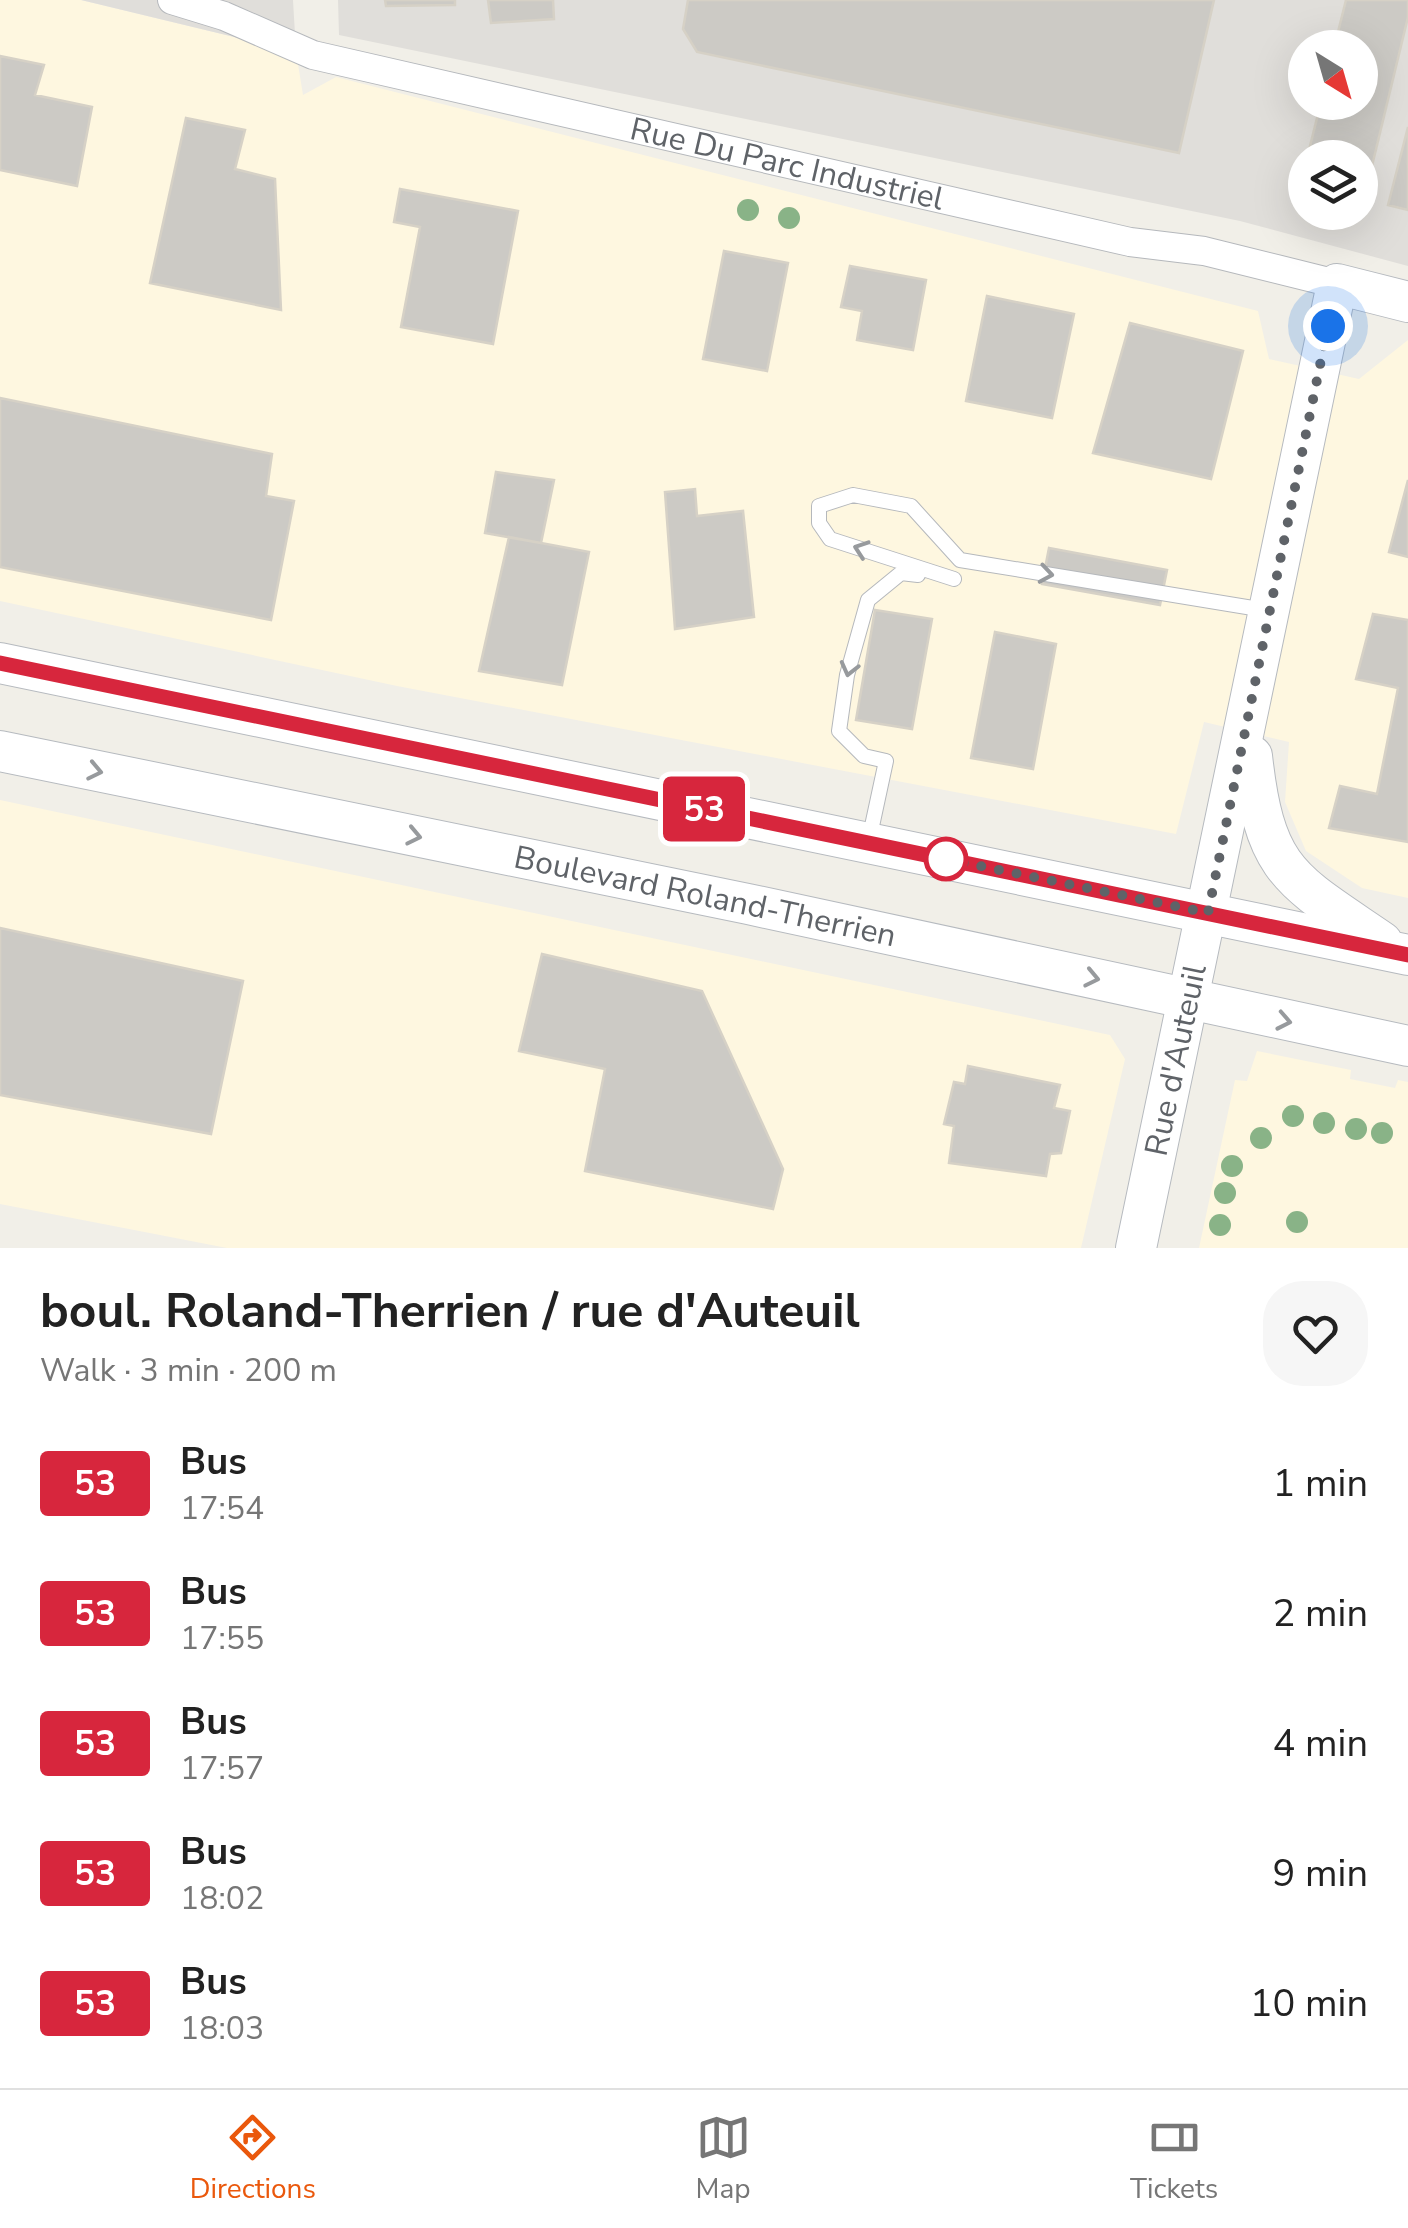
<!DOCTYPE html>
<html lang="en">
<head>
<meta charset="utf-8">
<style>
  body { margin:0; font-family:"Nunito Sans",sans-serif; background:#f6f6f6; color:#222; height:100vh; display:flex; flex-direction:column; font-size:38px; white-space:nowrap }
  * { box-sizing:border-box; margin:0 }
  p { font-size:32px; color:#767676 }
  .icon { flex:none; width:55px; height:55px; fill:none; stroke:currentColor; stroke-width:2; stroke-linecap:round; stroke-linejoin:round }
  .map { position:relative; height:1248px; overflow:hidden }
  .sheet { display:flex; flex-direction:column; background:#fff; flex:1 }
  .sheet>* { flex:none }
  .badge { padding:0 20px; border-radius:8px; font-size:35px; line-height:65px }
  .needle { width:65px; rotate:143deg }
  .tools { position:absolute; left:1288px; top:30px; display:grid; gap:20px }
  .tools a { display:grid; place-items:center; width:90px; height:90px; border-radius:50%; background:#fff; box-shadow:0 10px 40px #0002; font-size:50px }
  .you { position:absolute; width:50px; height:50px; margin:-25px; border:8px solid #fff; border-radius:50%; background:#1a73e8; box-shadow:0 0 0 15px #1a73e833 }
  .map>.badge { position:absolute; translate:-50% -50%; box-shadow:0 0 0 5px #fff }
  .round { display:grid; place-items:center; flex:none; width:105px; height:105px; border-radius:40px; background:#f6f6f6 }
  .headline { display:flex; align-items:center; justify-content:space-between; height:170px; padding:0 40px }
  h1 { font-size:48px; font-weight:700; line-height:75px }
  ul { padding:0; list-style:none }
  li { display:flex; align-items:center; gap:30px; height:130px; padding:0 40px }
  li div { flex:1 }
  li b { display:block; font-size:38px }
  li em { font-style:normal }
  li .badge { min-width:110px; font-weight:700; text-align:center }
  .dock { display:flex; justify-content:space-around; align-items:center; height:140px; border-top:2px solid #e0e0e0; background:#fff; font-size:28px; color:#767676 }
  .dock a { display:grid; justify-items:center; gap:5px }
  .dock .active { color:#ea580c }
  .map>svg:first-child { display:block }
  .commercial { fill:#fef7e0 }
  .industrial { fill:#e0deda; fill-rule:evenodd }
  .building { fill:#cccac5; stroke:#d6d1c6; stroke-width:2.5 }
  .lines { fill:none; stroke-linecap:round; stroke-linejoin:round }
  .lane-casing { stroke:#b5b8bc; stroke-width:16 }
  .street-casing { stroke:#b5b8bc; stroke-width:30 }
  .secondary-casing { stroke:#b6babf; stroke-width:42 }
  .lane { stroke:#fff; stroke-width:14 }
  .street { stroke:#fff; stroke-width:28 }
  .secondary { stroke:#fff; stroke-width:40 }
  .tree { fill:#89b387 }
  .oneway { stroke:#979a9d }
  .line-casing { stroke:#fff; stroke-width:22 }
  .line { stroke:#d7263d; stroke-width:15 }
  .walk { stroke:#5f6368; stroke-width:10; stroke-dasharray:0 18 }
  .stop-dot { fill:#fff; stroke:#d7263d; stroke-width:5 }
  .labels { text-anchor:middle; dominant-baseline:central; stroke-width:9; stroke-linejoin:round; paint-order:stroke }
  .street-label { font-size:32px; fill:#5f6368; stroke:#fff }
</style>
</head>
<body>
<div class="map">
<svg width="1408" height="1248" viewBox="0 0 1408 1248">
  <rect width="100%" height="100%" fill="#f1efe8"/>
  <path class="commercial" d="M 0,0 L 81,0 L 296,52 L 303,95 L 336,77 L 1258,311 L 1269,359 L 1359,379 L 1408,340 L 1408,898 L 1362,888 L 1306,851 L 1285,802 L 1289,742 L 1204,722 L 1176,834 L 397,686 L 0,601 Z
    M 0,800 L 1110,1035 L 1125,1059 L 1081,1248 L 227,1248 L 0,1204 Z
    M 1257,1051 L 1351,1070 L 1350,1079 L 1395,1088 L 1398,1080 L 1408,1082 L 1408,1248 L 1199,1248 L 1235,1080 L 1247,1081 Z"/>
  <path class="industrial" d="M 81,0 L 293,0 L 296,52 Z
    M 338,0 L 1408,0 L 1408,266 L 1240,221 L 339,35 ZM 1305,48 L 1360,48 L 1360,102 L 1305,102 ZM 1305,158 L 1360,158 L 1360,212 L 1305,212 Z"/>
  <path class="building" d="M 385,0 L 455,0 L 455,5 L 386,6 Z
    M 488,0 L 553,0 L 554,19 L 491,23 Z
    M 688,0 L 1214,0 L 1179,153 L 697,52 L 683,29 Z
    M 1346,0 L 1408,0 L 1408,17 L 1364,199 L 1360,198 L 1360,158 L 1307,158 L 1321,102 L 1360,102 L 1360,48 L 1334,48 Z
    M 0,56 L 44,65 L 35,95 L 92,107 L 77,186 L 0,170 Z
    M 186,118 L 245,130 L 235,169 L 275,179 L 281,310 L 150,283 Z
    M 1408,127 L 1408,210 L 1388,205 Z
    M 400,189 L 518,211 L 493,344 L 401,327 L 420,227 L 394,222 Z
    M 724,251 L 788,263 L 767,371 L 703,359 Z
    M 850,266 L 926,280 L 913,350 L 857,340 L 862,311 L 841,307 Z
    M 987,296 L 1074,314 L 1052,418 L 966,401 Z
    M 1130,323 L 1243,351 L 1211,479 L 1093,453 Z
    M 0,398 L 272,454 L 266,496 L 294,501 L 271,620 L 0,567 Z
    M 496,472 L 554,480 L 541,543 L 485,533 Z
    M 1408,480 L 1408,557 L 1389,552 Z
    M 695,489 L 697,516 L 743,511 L 754,617 L 675,629 L 665,492 Z
    M 509,537 L 589,552 L 562,685 L 479,671 Z
    M 1049,548 L 1167,570 L 1160,605 L 1042,584 Z
    M 875,610 L 932,619 L 912,729 L 856,720 Z
    M 1373,614 L 1408,620 L 1408,842 L 1329,828 L 1340,786 L 1377,794 L 1398,688 L 1356,679 Z
    M 995,632 L 1056,644 L 1033,769 L 971,758 Z
    M 0,928 L 243,981 L 211,1134 L 0,1095 Z
    M 542,954 L 702,991 L 783,1169 L 773,1209 L 585,1171 L 605,1069 L 519,1051 Z
    M 968,1066 L 1060,1085 L 1054,1108 L 1070,1111 L 1061,1153 L 1050,1154 L 1046,1176 L 949,1163 L 954,1126 L 944,1124 L 954,1082 L 965,1084 Z"/>
  <g class="lines">
    <defs>
      <path id="lane" d="M 954,579 L 830,539 L 819,523 L 819,506 L 853,495 L 911,506 L 960,560 L 1265,610
        M 869,840 L 886,761 L 864,756 L 839,731 L 847,675 L 868,600 L 901,573 L 918,575"/>
      <g id="street">
        <path id="s1" d="M 172,0 L 224,16 L 313,55 L 1130,242 L 1204,251 L 1337,284"/>
      </g>
      <g id="secondary">
        <path d="M 0,663 L 1408,955"/>
        <path id="s2" d="M 0,751 L 748,904 L 1408,1046"/>
        <path d="M 1252,756 C 1265,873 1290,879 1382,942"/>
        <path id="s3" d="M 1136,1248 L 1337,284 L 1408,302"/>
      </g>
    </defs>
    <use href="#lane" class="lane-casing"/>
    <use href="#street" class="street-casing"/>
    <use href="#secondary" class="secondary-casing"/>
    <use href="#lane" class="lane"/>
    <use href="#street" class="street"/>
    <use href="#secondary" class="secondary"/>
  </g>
  <g class="tree">
    <circle cx="748" cy="210" r="11"/>
    <circle cx="789" cy="218" r="11"/>
    <circle cx="1293" cy="1116" r="11"/>
    <circle cx="1324" cy="1123" r="11"/>
    <circle cx="1356" cy="1129" r="11"/>
    <circle cx="1382" cy="1133" r="11"/>
    <circle cx="1261" cy="1138" r="11"/>
    <circle cx="1232" cy="1166" r="11"/>
    <circle cx="1225" cy="1193" r="11"/>
    <circle cx="1297" cy="1222" r="11"/>
    <circle cx="1220" cy="1225" r="11"/>
  </g>
  <defs><path id="oneway-chevron" d="M-2-3.5L2.5 0L-2 3.5" fill="none" stroke-width="1.6" stroke-linecap="round" stroke-linejoin="round" transform="scale(2.5)"/></defs>
  <g class="oneway">
    <use href="#oneway-chevron" transform="translate(861 549) rotate(-161)"/>
    <use href="#oneway-chevron" transform="translate(1046 574) rotate(9)"/>
    <use href="#oneway-chevron" transform="translate(849 669) rotate(104)"/>
    <use href="#oneway-chevron" transform="translate(95 771) rotate(12)"/>
    <use href="#oneway-chevron" transform="translate(414 836) rotate(12)"/>
    <use href="#oneway-chevron" transform="translate(1092 978) rotate(12)"/>
    <use href="#oneway-chevron" transform="translate(1284 1021) rotate(11)"/>
  </g>
  <g class="lines">
    <defs>
      <path id="line" d="M 0,663 L 1408,955"/>
    </defs>
    <use href="#line" class="line-casing"/>
    <use href="#line" class="line"/>
    <path class="walk" d="M 946,859 L 1208,913 L 1328,326"/>
  </g>
  <circle class="stop-dot" cx="946" cy="859" r="20"/>
  <g class="labels">
    <g class="street-label">
      <text stroke="none"><textPath href="#s1" startOffset="638">Rue Du Parc Industriel</textPath></text>
      <text stroke="none"><textPath href="#s2" startOffset="720">Boulevard Roland-Therrien</textPath></text>
      <text stroke="none"><textPath href="#s3" startOffset="192">Rue d'Auteuil</textPath></text>
    </g>
  </g>
</svg>
<div class="tools">
<a><svg class="needle" viewBox="-14 -14 28 28"><path d="M0-13l5 13h-10z" fill="#e53935"/><path d="M0 13l5-13h-10z" fill="#767676"/></svg></a>
<a><svg class="icon" aria-label="layers" viewBox="0 0 24 24"><path d="M12 4l9 5-9 5-9-5zM3 14l9 5 9-5"/></svg></a>
</div>
<div class="you" style="left:1328px;top:326px"></div>
<b class="badge" style="left:704px;top:809px;background:#d7263d;color:#fff">53</b>
</div>
<section class="sheet">
<div class="headline"><div><h1>boul. Roland-Therrien / rue d'Auteuil</h1><p>Walk · 3 min · 200 m</p></div><a class="round"><svg class="icon" aria-label="heart" viewBox="0 0 24 24"><path d="M12 20l-8-8c-3-5 5-10 8-4 3-6 11-1 8 4z"/></svg></a></div>
<ul>
<li><span class="badge" style="background:#d7263d;color:#fff">53</span><div><b>Bus</b><p>17:54</p></div><em>1 min</em></li>
<li><span class="badge" style="background:#d7263d;color:#fff">53</span><div><b>Bus</b><p>17:55</p></div><em>2 min</em></li>
<li><span class="badge" style="background:#d7263d;color:#fff">53</span><div><b>Bus</b><p>17:57</p></div><em>4 min</em></li>
<li><span class="badge" style="background:#d7263d;color:#fff">53</span><div><b>Bus</b><p>18:02</p></div><em>9 min</em></li>
<li><span class="badge" style="background:#d7263d;color:#fff">53</span><div><b>Bus</b><p>18:03</p></div><em>10 min</em></li>
</ul>
</section>
<nav class="dock">
<a class="active"><svg class="icon" aria-label="directions" viewBox="0 0 24 24"><path d="M12 3l9 9-9 9-9-9zM9 14v-3h6M13 9l2 2-2 2"/></svg>Directions</a>
<a><svg class="icon" aria-label="map" viewBox="0 0 24 24"><path d="M3 6l6-2 6 2 6-2v14l-6 2-6-2-6 2zM9 4v14M15 6v14"/></svg>Map</a>
<a><svg class="icon" aria-label="tickets" viewBox="0 0 24 24"><path d="M3 7h18v10H3zM15 7v10"/></svg>Tickets</a>
</nav>
</body>
</html>
